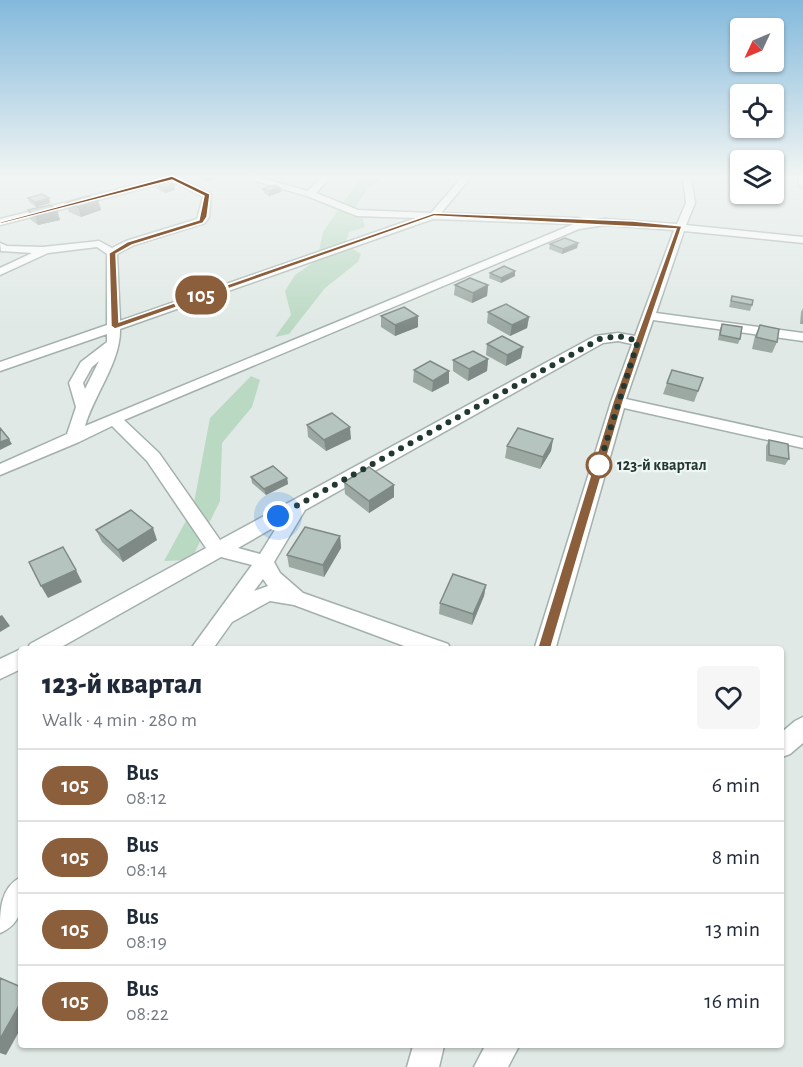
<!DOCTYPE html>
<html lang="en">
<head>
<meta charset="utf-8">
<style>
  body { margin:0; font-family:"Alegreya Sans",sans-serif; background:#f6f6f7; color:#1f2937; height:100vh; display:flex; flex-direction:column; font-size:22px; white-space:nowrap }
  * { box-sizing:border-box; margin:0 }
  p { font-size:20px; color:#747a83 }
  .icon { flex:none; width:33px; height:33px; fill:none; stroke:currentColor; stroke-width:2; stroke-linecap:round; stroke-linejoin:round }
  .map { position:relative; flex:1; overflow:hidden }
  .sheet { position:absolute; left:18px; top:646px; width:766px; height:402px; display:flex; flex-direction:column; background:#fff; border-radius:6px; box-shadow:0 2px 4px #0004 }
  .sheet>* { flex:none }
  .badge { padding:0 12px; border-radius:20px; font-size:21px; line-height:39px }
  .needle { width:39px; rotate:226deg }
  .buttons { position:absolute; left:730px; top:18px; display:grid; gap:12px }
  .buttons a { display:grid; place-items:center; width:54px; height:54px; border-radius:6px; background:#fff; box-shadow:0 2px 4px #0004; font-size:30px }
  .you { position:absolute; width:30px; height:30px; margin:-15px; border:4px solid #fff; border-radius:50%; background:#1a73e8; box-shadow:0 0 0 9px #1a73e833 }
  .map>.badge { position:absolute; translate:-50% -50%; box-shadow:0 0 0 3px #fff }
  .round { display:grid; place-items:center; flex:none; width:63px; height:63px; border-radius:6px; background:#f6f6f7 }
  .headline { display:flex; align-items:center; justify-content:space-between; height:102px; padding:0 24px }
  h1 { font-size:28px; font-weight:800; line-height:45px }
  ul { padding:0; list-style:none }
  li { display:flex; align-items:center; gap:18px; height:72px; padding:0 24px; border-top:2px solid #e0e1e3 }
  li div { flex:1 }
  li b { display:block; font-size:22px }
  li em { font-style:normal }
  li .badge { min-width:66px; font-weight:700; text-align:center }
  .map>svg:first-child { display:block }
  .green { fill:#bad9c3 }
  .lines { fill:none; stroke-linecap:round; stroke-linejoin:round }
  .minor-casing { stroke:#a3b0ac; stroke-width:3 }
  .minor { fill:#fff; fill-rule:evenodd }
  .wall { fill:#9ca9a3 }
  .shaded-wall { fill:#7f8985 }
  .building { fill:#b5c4be; stroke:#7f8985; stroke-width:1.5 }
  .line { fill:#8b5e3c; stroke:#fff; stroke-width:1.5 }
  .walk { stroke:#223832; stroke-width:6; stroke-dasharray:0 10.8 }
  .stop-dot { fill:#fff; stroke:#8b5e3c; stroke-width:3 }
  .labels { text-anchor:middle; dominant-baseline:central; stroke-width:4.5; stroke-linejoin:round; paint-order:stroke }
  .stop-label { font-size:16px; font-weight:bold; fill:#223832; stroke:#f0f6f3; text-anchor:start }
</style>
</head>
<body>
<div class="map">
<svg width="803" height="1067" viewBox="0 0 803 1067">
  <rect width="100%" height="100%" fill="#e0e9e5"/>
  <path class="green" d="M 361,177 L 386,177 L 370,186 L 353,210 L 362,217 L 365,227 L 349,232 L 345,244 L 361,254 L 358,262 L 325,288 L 289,334 L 275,337 L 291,315 L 285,291 L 295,275 L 317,260 L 323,232 Z
    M 251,376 L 260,380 L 252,407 L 222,443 L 220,501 L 191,560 L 164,561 L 193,508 L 210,418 Z"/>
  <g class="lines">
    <defs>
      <path id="minor" d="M 166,177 L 177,177 L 211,194 L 209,217 L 205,223 L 134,245 L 117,254 L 120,321 L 416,218 L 357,216 L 307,196 L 242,177 L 257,177 L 308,191 L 321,177 L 330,177 L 316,193 L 358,210 L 431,213 L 462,177 L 471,177 L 441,213 L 577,218 L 581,219 L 581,222 L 605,219 L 677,224 L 686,203 L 683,177 L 691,177 L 695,203 L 686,225 L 803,237 L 803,243 L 684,231 L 656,313 L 803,333 L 803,341 L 653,320 L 626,399 L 803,438 L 803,448 L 624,408 L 555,650 L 534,650 L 611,402 L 632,344 L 618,341 L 603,343 L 305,510 L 274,562 L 280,573 L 303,593 L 448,644 L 451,650 L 415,650 L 294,605 L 270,601 L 232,622 L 212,650 L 190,650 L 252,565 L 221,557 L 56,650 L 27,650 L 30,644 L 206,548 L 147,461 L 112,426 L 79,442 L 0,475 L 0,464 L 67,434 L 76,407 L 69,383 L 81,362 L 107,342 L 107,334 L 0,371 L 0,362 L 107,325 L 107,254 L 97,247 L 48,253 L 0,275 L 0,268 L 32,253 L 1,251 L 0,243 L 7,246 L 43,247 L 99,241 L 112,248 L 126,241 L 197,219 L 203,197 L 172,181 L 0,225 L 0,219 ZM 433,219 L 574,224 L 85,426 C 94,395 121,361 120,329 ZM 605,225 L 674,230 L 635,336 L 618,333 L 595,336 L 220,540 L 159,453 L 124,420 L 579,229 ZM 99,361 L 85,389 L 83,383 L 92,367 ZM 278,525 L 260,554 L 238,548 ZM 263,579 L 268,586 L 254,591 Z
        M 799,177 L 803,177 L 803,188 L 799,185 Z
        M 21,649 L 21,669 L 0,679 L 0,659 Z
        M 803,717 L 803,743 L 790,754 L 782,757 L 782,732 L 795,721 Z
        M 21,877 C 21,901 26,922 0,933 C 0,910 0,888 21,877 Z
        M 413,1046 L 444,1046 L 439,1067 L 407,1067 Z
        M 485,1046 L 519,1046 L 508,1067 L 474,1067 Z"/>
    </defs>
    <use href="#minor" class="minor-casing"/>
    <use href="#minor" class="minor"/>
  </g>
  <path class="wall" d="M 197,177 L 213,177 L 213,179 L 205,182 L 197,178 Z
    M 774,177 L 781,182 L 778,192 L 774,191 Z
    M 156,185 L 175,190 L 165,193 L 157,189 Z
    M 263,189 L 281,192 L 269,196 L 264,193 Z
    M 28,198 L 49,198 L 50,203 L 36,207 L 29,202 Z
    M 98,200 L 101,210 L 81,217 L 69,212 L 66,203 Z
    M 28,210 L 57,210 L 60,220 L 38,225 L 31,220 Z
    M 578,243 L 577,248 L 562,254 L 549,249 L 550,244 Z
    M 515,271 L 515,276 L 501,283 L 489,278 L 490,273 Z
    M 455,285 L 488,285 L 487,296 L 472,303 L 454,295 Z
    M 732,296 L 752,305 L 750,311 L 729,307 Z
    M 803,308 L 803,324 L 800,324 L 801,312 Z
    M 488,312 L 529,317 L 527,328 L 510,336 L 487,323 Z
    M 381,316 L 418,327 L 395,336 L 381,327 Z
    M 722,324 L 740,339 L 738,344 L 718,340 L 720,329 Z
    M 760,325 L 777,342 L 772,353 L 752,349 L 755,336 Z
    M 487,344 L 521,358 L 506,366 L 486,355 Z
    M 488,359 L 487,371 L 468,381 L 453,371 L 453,360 Z
    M 414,370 L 449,371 L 449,383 L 432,392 L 413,382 Z
    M 703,378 L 694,402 L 663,394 L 667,383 Z
    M 307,425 L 351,439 L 326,451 L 308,437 Z
    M 553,439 L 551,451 L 540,469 L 505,458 L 507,446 Z
    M 769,440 L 789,459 L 785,465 L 766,461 L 766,446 Z
    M 251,477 L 287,478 L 288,484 L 266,495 L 252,483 Z
    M 344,482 L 394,485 L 394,497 L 369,513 L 345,494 Z
    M 96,530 L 157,540 L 123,562 L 102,542 Z
    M 340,536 L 341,548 L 324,577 L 289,567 L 287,555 Z
    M 486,585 L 484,596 L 472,625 L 439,614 L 440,603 Z"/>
  <path class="shaded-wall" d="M 204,177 L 213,177 L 213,179 L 205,182 Z
    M 174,185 L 175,190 L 165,193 L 164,188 Z
    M 280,188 L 281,192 L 269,196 L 269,191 Z
    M 49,198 L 50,203 L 36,207 L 35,202 Z
    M 98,200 L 101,210 L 81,217 L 78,207 Z
    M 57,210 L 60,220 L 38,225 L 35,216 Z
    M 578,243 L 577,248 L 562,254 L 563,249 Z
    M 515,271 L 515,276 L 501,283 L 501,278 Z
    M 488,285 L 487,296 L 472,303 L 473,293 Z
    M 418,316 L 418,327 L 395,336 L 395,325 Z
    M 529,317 L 527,328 L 510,336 L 512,325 Z
    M 523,347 L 521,358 L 506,366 L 507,355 Z
    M 488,359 L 487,371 L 468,381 L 469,369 Z
    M 449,371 L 449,383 L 432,392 L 433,381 Z
    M 350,427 L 351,439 L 326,451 L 324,440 Z
    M 9,439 L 12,444 L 0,450 L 0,442 Z
    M 553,439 L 551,451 L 540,469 L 543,457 Z
    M 287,478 L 288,484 L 266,495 L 264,489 Z
    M 394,485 L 394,497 L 369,513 L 369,501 Z
    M 153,528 L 157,540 L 123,562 L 118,550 Z
    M 340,536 L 341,548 L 324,577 L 323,565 Z
    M 76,570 L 82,582 L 48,598 L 41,586 Z
    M 486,585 L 484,596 L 472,625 L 473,614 Z
    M 2,615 L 10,626 L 0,632 L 0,616 Z
    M 21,1002 L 21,1028 L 6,1055 L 0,1053 L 0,1039 Z"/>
  <path class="building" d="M 774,177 L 782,177 L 781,182 L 774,181 Z
    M 167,182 L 174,185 L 164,188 L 156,185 Z
    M 274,185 L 280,188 L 269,191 L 263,189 Z
    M 42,194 L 49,198 L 35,202 L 28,198 Z
    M 87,196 L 98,200 L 78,207 L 66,203 Z
    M 50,205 L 57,210 L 35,216 L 28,210 Z
    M 565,238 L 578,243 L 563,249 L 550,244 Z
    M 504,266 L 515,271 L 501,278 L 490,273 Z
    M 470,278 L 488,285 L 473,293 L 455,285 Z
    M 732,296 L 753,300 L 752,305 L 731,301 Z
    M 506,304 L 529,317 L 512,325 L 488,312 Z
    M 404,307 L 418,316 L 395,325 L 381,316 Z
    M 722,324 L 742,327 L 740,339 L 720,335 Z
    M 760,325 L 779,329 L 777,342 L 756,337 Z
    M 502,336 L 523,347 L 507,355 L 487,344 Z
    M 473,351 L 488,359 L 469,369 L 453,360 Z
    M 430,361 L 449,371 L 433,381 L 414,370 Z
    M 672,370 L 703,378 L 698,391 L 667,383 Z
    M 332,413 L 350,427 L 324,440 L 307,425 Z
    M 0,428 L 9,439 L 0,442 Z
    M 518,428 L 553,439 L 543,457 L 507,446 Z
    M 769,440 L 788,444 L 789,459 L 769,455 Z
    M 273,466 L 287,478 L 264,489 L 251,477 Z
    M 369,467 L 394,485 L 369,501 L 344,482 Z
    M 131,510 L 153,528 L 118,550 L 96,530 Z
    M 305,527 L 340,536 L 323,565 L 287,555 Z
    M 63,547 L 76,570 L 41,586 L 29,562 Z
    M 453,574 L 486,585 L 473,614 L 440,603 Z
    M 0,978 L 21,987 L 21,1002 L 0,1039 Z"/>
  <linearGradient id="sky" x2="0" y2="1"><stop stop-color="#83b9dc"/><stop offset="0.54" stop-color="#f1f5f3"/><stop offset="1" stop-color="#f1f5f3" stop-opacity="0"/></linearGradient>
  <rect width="803" height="327" fill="url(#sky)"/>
  <path class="line" d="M 172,176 L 210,194 L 207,217 L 203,223 L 132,245 L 116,254 L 119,322 L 434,213 L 633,221 L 682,226 L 623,402 L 549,654 L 539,654 L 537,650 L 613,402 L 676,229 L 434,216 L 115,329 L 111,326 L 109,253 L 127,242 L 199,220 L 204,196 L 172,180 L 0,224 L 0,222 Z"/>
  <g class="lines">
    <path class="walk" d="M 278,516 L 600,339 L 618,336 L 638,341 L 599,465"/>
  </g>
  <circle class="stop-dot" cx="599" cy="465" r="12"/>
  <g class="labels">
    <g class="stop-label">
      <text x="617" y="465">123-й квартал</text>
    </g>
  </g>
</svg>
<div class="buttons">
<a><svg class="needle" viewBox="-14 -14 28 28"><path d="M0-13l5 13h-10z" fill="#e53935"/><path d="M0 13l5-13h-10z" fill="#747a83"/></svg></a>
<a><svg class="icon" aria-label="locate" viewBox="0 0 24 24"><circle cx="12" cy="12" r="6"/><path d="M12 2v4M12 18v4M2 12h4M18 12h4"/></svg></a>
<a><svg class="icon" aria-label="layers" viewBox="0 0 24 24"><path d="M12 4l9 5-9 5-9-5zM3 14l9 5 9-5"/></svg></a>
</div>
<div class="you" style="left:278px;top:516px"></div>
<b class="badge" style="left:201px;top:295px;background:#8b5e3c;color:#fff">105</b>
<section class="sheet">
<div class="headline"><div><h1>123-й квартал</h1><p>Walk · 4 min · 280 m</p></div><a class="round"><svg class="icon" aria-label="heart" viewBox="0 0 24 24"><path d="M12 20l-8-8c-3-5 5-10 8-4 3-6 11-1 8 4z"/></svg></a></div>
<ul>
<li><span class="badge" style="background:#8b5e3c;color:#fff">105</span><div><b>Bus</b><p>08:12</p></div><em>6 min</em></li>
<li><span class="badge" style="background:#8b5e3c;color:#fff">105</span><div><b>Bus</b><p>08:14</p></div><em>8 min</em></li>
<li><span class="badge" style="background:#8b5e3c;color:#fff">105</span><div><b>Bus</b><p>08:19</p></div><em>13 min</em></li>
<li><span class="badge" style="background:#8b5e3c;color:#fff">105</span><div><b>Bus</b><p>08:22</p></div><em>16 min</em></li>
</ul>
</section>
</div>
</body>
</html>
